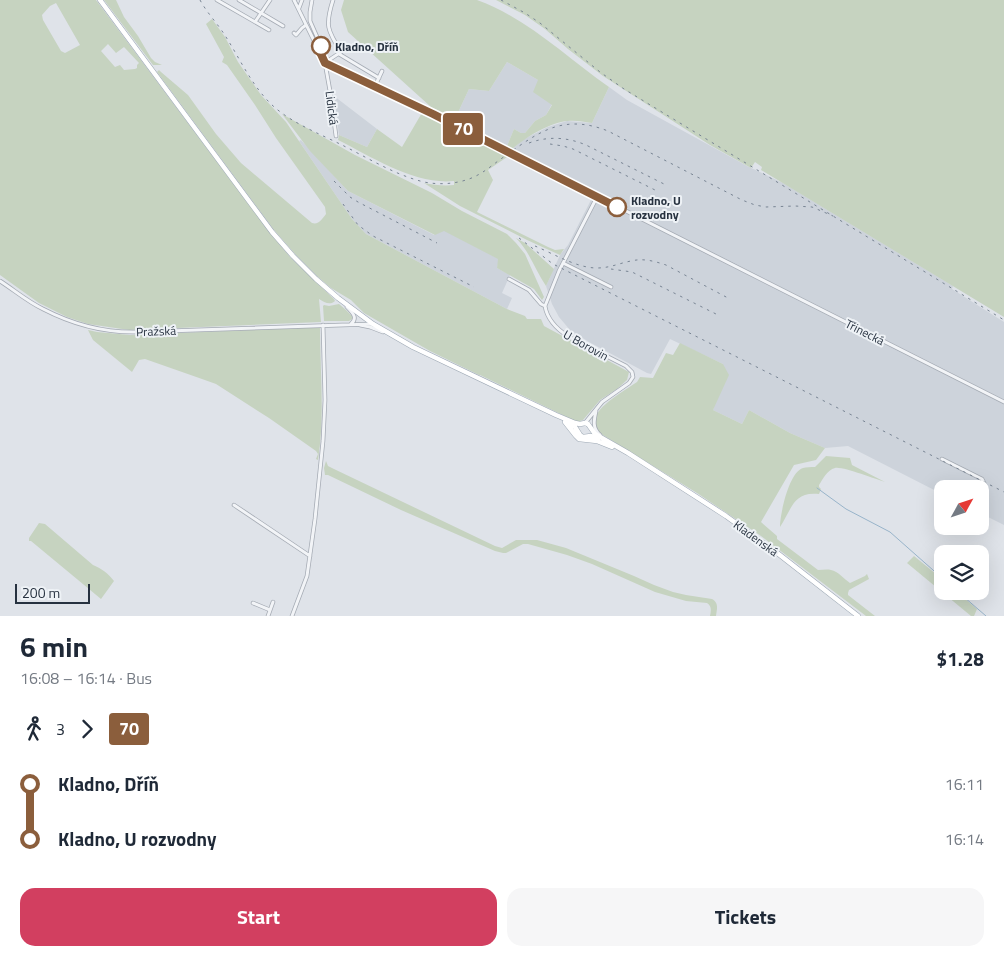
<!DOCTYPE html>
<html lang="en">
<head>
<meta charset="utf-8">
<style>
  body { margin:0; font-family:"Titillium Web",sans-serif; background:#f6f6f7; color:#1f2937; height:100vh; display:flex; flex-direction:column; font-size:19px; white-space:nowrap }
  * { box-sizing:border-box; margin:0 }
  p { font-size:16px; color:#747a83 }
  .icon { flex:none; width:28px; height:28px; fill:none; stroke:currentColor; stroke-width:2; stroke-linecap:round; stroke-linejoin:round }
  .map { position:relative; height:616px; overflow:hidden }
  .drawer { display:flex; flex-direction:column; background:#fff; flex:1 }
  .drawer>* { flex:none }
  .badge { padding:0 10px; border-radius:4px; font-size:18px; line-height:32px }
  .needle { width:32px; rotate:50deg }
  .controls { position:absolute; left:934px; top:480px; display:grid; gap:10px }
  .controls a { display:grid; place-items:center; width:55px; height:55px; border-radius:10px; background:#fff; box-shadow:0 5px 20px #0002; font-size:25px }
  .scale { position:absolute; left:15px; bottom:12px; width:75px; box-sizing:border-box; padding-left:5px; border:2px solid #273240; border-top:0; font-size:14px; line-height:18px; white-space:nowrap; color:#273240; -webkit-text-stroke:4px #eef2f6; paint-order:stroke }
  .map>.badge { position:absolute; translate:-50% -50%; box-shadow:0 0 0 2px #fff }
  .legs { display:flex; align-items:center; gap:8px; height:55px; padding:0 20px; font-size:16px }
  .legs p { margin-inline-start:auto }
  .summary { display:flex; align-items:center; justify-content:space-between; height:85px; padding:0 20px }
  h1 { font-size:28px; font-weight:700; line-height:38px }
  .cta { display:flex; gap:10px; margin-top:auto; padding:10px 20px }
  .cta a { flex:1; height:58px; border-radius:15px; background:#d23f60; color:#fff; font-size:20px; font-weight:700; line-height:58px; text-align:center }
  .cta a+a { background:#f6f6f7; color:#1f2937 }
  ul { padding:0 20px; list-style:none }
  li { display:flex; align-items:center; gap:18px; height:55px; font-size:19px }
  li i { display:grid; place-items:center; width:8px; height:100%; margin:0 6px; background:currentColor }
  li i::after { content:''; width:12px; height:12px; margin:-6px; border:4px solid; border-radius:50%; background:#fff }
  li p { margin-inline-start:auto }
  li:first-child i { background:linear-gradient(#0000 50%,currentColor 0) }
  li:last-child i { background:linear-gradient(currentColor 50%,#0000 0) }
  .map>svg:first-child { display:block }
  .built { fill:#cdd3db }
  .green { fill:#c6d3c0; fill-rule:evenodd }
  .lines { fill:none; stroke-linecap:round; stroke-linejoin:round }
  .stream { stroke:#98b4ca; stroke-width:1 }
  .minor-casing { stroke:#a4aab3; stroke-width:4.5 }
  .major-casing { stroke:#9ea9b5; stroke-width:5.5 }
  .minor { stroke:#f2f4f7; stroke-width:3 }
  .major { stroke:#fff; stroke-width:4.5 }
  .rail { stroke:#788493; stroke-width:1; stroke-dasharray:2.5 5; stroke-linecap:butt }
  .minor-bridge-casing { stroke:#a4aab3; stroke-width:4.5; stroke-linecap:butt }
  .minor-bridge { stroke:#f2f4f7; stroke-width:3 }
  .line-1-casing { stroke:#fff; stroke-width:11 }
  .line-1 { stroke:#8b5e3c; stroke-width:8 }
  .stop-1-dot { fill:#fff; stroke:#8b5e3c; stroke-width:2.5 }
  .labels { text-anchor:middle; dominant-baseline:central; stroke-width:4; stroke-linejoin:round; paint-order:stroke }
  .stop-label { font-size:12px; font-weight:bold; fill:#273240; stroke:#eef2f6; text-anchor:start }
  .street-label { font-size:12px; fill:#273240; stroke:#eef2f6 }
</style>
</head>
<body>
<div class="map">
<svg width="1004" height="616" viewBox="0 0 1004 616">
  <rect width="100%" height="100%" fill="#dfe3e9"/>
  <path class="built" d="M 507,62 L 538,80 L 552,104 L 546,115 L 535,121 L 525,133 L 521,133 L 514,129 L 507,146 L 455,119 L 469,89 L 489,91 Z
    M 609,87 L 627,100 L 747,166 L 783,183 L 953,286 L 952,289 L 1004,322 L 1004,525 L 980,513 L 980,489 L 942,489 L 942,494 L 848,446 L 825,448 L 790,433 L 749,410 L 742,424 L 713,410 L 723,364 L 670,339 L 651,374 L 647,373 L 589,342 L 570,330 L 559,317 L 552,304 L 546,286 L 560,255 L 568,245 L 592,198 L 590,197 L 510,155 L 512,149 L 524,139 L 548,127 L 567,121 L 592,123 Z
    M 334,96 L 377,129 L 367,147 L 339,135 Z
    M 301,140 L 348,191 L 434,235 L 444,230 L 499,259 L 497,268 L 510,275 L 502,293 L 512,298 L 507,309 L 366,234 L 352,219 L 299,141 Z"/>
  <path class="green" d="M 0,0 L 96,0 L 271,234 L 291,258 L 334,299 L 335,301 C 330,306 324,302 319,299 L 321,322 L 129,330 L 88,324 L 67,317 L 39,303 L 0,275 ZM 56,3 L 80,45 L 65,53 L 61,51 L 43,20 L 42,15 L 50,6 ZM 108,44 L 116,53 L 124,47 L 139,63 L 137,65 L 137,68 L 135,69 L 124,70 L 120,65 L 115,67 L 101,51 Z
    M 104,0 L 116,0 L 124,17 L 138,36 L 151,58 L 155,62 L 162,65 L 153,65 Z
    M 344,0 L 477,0 C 527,18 566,57 609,87 L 592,123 C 584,122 576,120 568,121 C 550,122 525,138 512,149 L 507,146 L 514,129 L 521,133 L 525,133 L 535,121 L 546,115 L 552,105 L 533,92 L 538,80 L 507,62 L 489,91 L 469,89 L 455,119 L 431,107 L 348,32 L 341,10 Z
    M 496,0 L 1004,0 L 1004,317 L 761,170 L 762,167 L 755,162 L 751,168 L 710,145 L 603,76 L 568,49 L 545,29 L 525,15 Z
    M 212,19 L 225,37 L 238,62 L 261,95 L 286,122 L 352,219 L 366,234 L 507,309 L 525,316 L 527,319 L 541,319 L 544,326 L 629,372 L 627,380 L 617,389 L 600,400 L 583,420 L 577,422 L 480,375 L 479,375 L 430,351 L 364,313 L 351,300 L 331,288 L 318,277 L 295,254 L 274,230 L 157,72 L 159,70 L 161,72 L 188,95 L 216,134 L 241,163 L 312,223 C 319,225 322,219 326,214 L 325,207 L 276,138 L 255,105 L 227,65 L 222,62 L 224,57 L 206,24 Z
    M 423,111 L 507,152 L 510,155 L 488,170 L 493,180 L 477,212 L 548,247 L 555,250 L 564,249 L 560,255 L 527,240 L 460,206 L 424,183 C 434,185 444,186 454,185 L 454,181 C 415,185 372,157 338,140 L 339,135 L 367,147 L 377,129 L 402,147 Z
    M 282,114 L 355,155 L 432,193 L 462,211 L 507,234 L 516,243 L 525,254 L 544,297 L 542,300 L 534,289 L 497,268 L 498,259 L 444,231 L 435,235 L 348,191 L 310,151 Z
    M 516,238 L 525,243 L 554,269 L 546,286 C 535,270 530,252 516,238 Z
    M 339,304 L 346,310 L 353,317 L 352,319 L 349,321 L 324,321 L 323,306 L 324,305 L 329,306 Z
    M 320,327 C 320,372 325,416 318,460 L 316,459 L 318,454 L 316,451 L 269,418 L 216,384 L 202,379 L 145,359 L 139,360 L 132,372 L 93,340 L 88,330 L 97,332 L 130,335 Z
    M 680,343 L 723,364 L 729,375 L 713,410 L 742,424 L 749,410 L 790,433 L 825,448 L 816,460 L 794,465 L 761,522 L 777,536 L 777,539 L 818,570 C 822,570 827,569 831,570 C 838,571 844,579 850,583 L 865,576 L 867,574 L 869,579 L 849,590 L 848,593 L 848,595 L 875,616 L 866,616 L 761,536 L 697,493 L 598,432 C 596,428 595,424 595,420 C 596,406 626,390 637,382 L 640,377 L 653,378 L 666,353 L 673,355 Z
    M 826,456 L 850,458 L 852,465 L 885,482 C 875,479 842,466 835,468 C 827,470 823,479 819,485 L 819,487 L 821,489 L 819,494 C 793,491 792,509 780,527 C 780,514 789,472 803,468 C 806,467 811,467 815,467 Z
    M 326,461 L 328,466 L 334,469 L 495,546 L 502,548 L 516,540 L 537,540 L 566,548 L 634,576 L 654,585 L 673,592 L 686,595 L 712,599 C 719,603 717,608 716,616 L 710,616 C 711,611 712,606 707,603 L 686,601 L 655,592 L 592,564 L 567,555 L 528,544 L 523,544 L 506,553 L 503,553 L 495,551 L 401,510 L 328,475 L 325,475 L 324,468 Z
    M 39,523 L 45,524 L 93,565 C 102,569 108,573 114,581 L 101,599 L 31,541 L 29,541 L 29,538 Z
    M 914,556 L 942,579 L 942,591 L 956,591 L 977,609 L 974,616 L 971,616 L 907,563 Z"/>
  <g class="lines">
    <path class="stream" d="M 817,488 L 846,509 L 890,532 L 942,578
      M 957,591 L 986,616"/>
    <defs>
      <path id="minor" d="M 217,0 L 269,30
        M 239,0 L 283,26
        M 294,0 L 325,63 L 330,91 L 336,136
        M 312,0 L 310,12 L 310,21 L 321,46 L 321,50 L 320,53
        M 333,0 C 325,25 327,30 341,52
        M 299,8 L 302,0
        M 255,22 L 270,0
        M 294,33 L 296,35 L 302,28 L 306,25
        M 339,54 L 379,78
        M 326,62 L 350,46
        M 325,63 L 433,114 L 506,150
        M 375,86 L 382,71
        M 535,165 L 1004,402
        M 563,263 L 611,287
        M 509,279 L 529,290 L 541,304 L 545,306 C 547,319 558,330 569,337 L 626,366 L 632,372 L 633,377 L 629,383 L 602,402 L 585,423
        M 0,281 C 14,290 28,302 43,309 C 72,324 105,333 138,332 L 372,324
        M 545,306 L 559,271 L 597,197
        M 347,307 C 353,313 358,318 351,324
        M 360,325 L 370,327 L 383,332
        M 596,411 C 594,420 592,428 600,435
        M 942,459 L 982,479 L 985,485 L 982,493
        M 234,505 L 310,556
        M 253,603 L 270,610
        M 268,616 L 273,602
        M 292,616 L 307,576 L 315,519 L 323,441 L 325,400 L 323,325"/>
      <path id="major" d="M 100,0 L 272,232 L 293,256 L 316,279 L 338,298 L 373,324 L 413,347 L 556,415 L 575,423 L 580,424 L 585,423 L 588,424 L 595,434 L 628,453 L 726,516 L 776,552 L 858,616
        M 565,422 L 576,436 L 579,439 L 597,441 L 612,447
        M 570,423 L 575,427 L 580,435 L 583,437 L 591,436 L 598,439"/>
    </defs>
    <use href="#minor" class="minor-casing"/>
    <use href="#major" class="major-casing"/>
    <use href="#minor" class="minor"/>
    <use href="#major" class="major"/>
    <path class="rail" d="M 200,0 C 207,13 218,24 226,37 C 240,59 251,84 270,103 C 289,122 318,133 342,145 C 368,158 395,175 424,182 C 439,185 455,184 469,179 C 480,175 489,168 498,161 C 535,135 560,112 608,131 L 742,200 L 755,205 L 766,207 L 795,206 L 812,207 L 833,216
      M 501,0 L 525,13 L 540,23 L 600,72 L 624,89 L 1004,320
      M 529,143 C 548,136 567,137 586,145 L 666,185
      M 550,144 L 563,146 L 573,149 L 659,192
      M 334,181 L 350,197 L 358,202 L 437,243
      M 343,204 L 358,225 L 373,236 L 474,287
      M 519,238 L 553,264 L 1004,492
      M 535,246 C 554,254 577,268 597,268 C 610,268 620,263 631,261 C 643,258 654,261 666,265 L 728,298
      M 611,269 L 632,272 L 720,316"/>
    <defs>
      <path id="minor-bridge" d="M 506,150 L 535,165"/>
    </defs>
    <use href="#minor-bridge" class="minor-bridge-casing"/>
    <use href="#minor-bridge" class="minor-bridge"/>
  </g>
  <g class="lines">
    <defs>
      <path id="line-1" d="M 321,46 L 322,49 L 320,52 L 325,63 L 433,114 L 617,207"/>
    </defs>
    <use href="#line-1" class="line-1-casing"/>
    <use href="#line-1" class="line-1"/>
  </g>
  <g class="stop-1-dot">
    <circle cx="321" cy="46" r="9"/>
    <circle cx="617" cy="207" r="9"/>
  </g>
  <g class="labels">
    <g class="stop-label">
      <text x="335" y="46">Kladno, Dříň</text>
      <text x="631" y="200">Kladno, U<tspan x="631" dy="14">rozvodny</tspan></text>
    </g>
    <g class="street-label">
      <text transform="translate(332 108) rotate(83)">Lidická</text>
      <text transform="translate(156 331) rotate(-2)">Pražská</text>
      <text transform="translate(865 332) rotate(27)">Třinecká</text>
      <text transform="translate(586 345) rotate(29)">U Borovin</text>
      <text transform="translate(756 538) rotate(36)">Kladenská</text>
    </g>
  </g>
</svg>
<div class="controls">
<a><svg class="needle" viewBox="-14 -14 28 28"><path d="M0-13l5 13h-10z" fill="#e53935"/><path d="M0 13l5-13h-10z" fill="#747a83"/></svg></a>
<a><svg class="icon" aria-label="layers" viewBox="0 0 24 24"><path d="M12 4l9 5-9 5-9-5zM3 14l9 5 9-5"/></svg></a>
</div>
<div class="scale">200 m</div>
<b class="badge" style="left:463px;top:129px;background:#8b5e3c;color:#fff">70</b>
</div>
<section class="drawer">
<div class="summary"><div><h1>6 min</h1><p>16:08 – 16:14 · Bus</p></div><b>$1.28</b></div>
<div class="legs"><svg class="icon" aria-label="walk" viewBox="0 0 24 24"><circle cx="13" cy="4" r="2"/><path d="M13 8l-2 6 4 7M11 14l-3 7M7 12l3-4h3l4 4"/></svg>3<svg class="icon" aria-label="forward" viewBox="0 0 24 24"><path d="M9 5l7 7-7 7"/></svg><b class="badge" style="background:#8b5e3c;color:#fff">70</b></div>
<ul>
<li><i style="color:#8b5e3c"></i><b>Kladno, Dříň</b><p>16:11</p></li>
<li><i style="color:#8b5e3c"></i><b>Kladno, U rozvodny</b><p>16:14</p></li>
</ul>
<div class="cta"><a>Start</a><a>Tickets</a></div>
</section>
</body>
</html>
